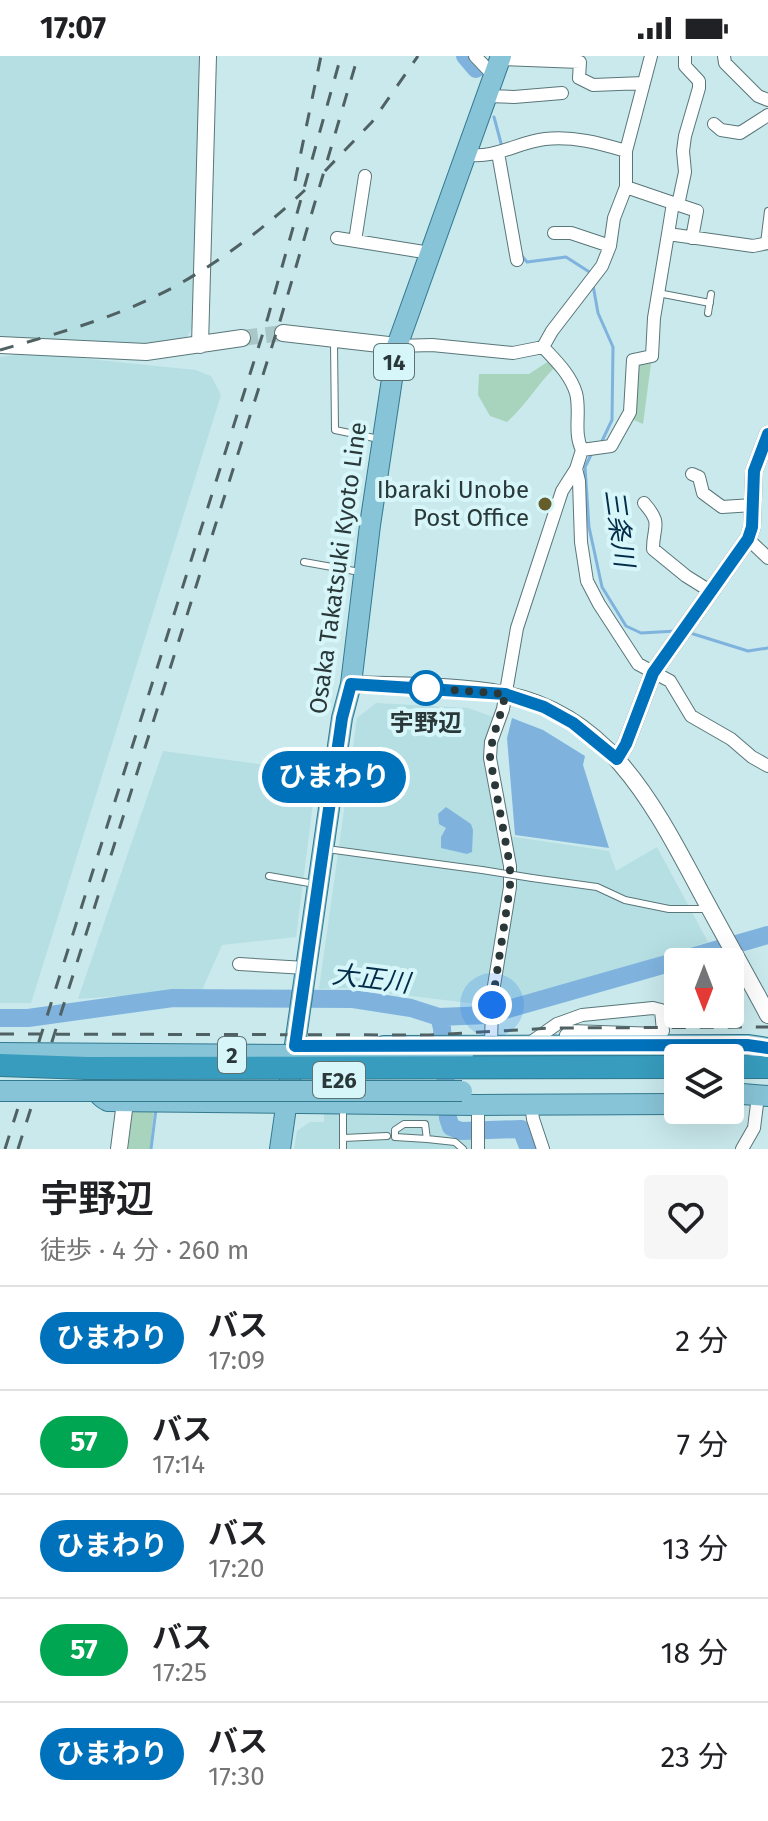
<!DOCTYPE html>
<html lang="ja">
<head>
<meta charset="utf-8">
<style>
  body { margin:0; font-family:"Fira Sans","Noto Sans JP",sans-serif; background:#f6f6f6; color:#202124; height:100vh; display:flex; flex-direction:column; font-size:30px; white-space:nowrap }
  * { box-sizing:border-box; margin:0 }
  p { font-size:26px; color:#757577 }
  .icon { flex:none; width:44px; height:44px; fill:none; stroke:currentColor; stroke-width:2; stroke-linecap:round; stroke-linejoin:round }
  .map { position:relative; height:1093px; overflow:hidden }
  .details { display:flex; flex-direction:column; background:#fff; flex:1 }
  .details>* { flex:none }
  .badge { padding:0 16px; border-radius:26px; font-size:28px; line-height:52px }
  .needle { width:52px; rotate:180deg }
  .controls { position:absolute; left:664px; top:892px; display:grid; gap:16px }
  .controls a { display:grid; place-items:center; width:80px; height:80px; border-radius:8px; background:#fff; box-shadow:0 8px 32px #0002; font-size:40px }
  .you { position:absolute; width:40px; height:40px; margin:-20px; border:6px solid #fff; border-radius:50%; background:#1a73e8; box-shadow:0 0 0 12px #1a73e833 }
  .map>.badge { position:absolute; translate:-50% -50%; box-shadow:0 0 0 4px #fff }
  .round { display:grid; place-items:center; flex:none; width:84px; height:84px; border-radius:8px; background:#f6f6f6 }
  .overview { display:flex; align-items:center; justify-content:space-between; height:136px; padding:0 40px }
  h1 { font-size:38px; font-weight:600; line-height:60px }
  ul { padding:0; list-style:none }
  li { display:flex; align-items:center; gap:24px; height:104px; padding:0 40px; border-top:2px solid #e0e0e0 }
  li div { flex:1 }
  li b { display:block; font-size:30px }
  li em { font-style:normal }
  li .badge { min-width:88px; font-weight:700; text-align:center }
  .status { display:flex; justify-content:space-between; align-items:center; height:56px; padding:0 40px; background:#fff; direction:ltr }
  .status svg { height:22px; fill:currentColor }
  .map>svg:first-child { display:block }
  .built { fill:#b5dfe3 }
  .green { fill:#a8d4be }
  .water { fill:#7fb3de }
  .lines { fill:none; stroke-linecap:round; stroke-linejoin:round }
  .stream { stroke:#7fb3de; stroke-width:3 }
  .river { stroke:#7fb3de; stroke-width:18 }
  .tertiary-tunnel { stroke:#a9c6c8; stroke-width:16; stroke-dasharray:16 8; stroke-linecap:butt }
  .service-casing { stroke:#597679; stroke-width:8 }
  .minor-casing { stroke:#597679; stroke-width:14 }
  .tertiary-casing { stroke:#597679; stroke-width:18 }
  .primary-casing { stroke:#33798f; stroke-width:22 }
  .motorway-casing { stroke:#33798f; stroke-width:24 }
  .service { stroke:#fff; stroke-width:6 }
  .minor { stroke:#fff; stroke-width:12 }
  .tertiary { stroke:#fff; stroke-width:16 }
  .primary { stroke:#87c4d7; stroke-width:20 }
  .motorway { stroke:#379cbd; stroke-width:22 }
  .rail { stroke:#506163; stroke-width:3; stroke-dasharray:14 14; stroke-linecap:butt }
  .service-bridge-casing { stroke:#597679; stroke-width:8; stroke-linecap:butt }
  .primary-bridge-casing { stroke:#33798f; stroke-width:22; stroke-linecap:butt }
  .motorway-bridge-casing { stroke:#33798f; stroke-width:24; stroke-linecap:butt }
  .service-bridge { stroke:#fff; stroke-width:6 }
  .primary-bridge { stroke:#87c4d7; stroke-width:20 }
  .motorway-bridge { stroke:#379cbd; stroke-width:22 }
  .line-casing { stroke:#fff; stroke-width:18 }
  .line { stroke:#0072bc; stroke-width:12 }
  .walk { stroke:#2b3839; stroke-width:8; stroke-dasharray:0 14.4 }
  .poi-dot { fill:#655e2b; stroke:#d6f6f9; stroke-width:3 }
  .stop-dot { fill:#fff; stroke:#0072bc; stroke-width:4 }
  .labels { text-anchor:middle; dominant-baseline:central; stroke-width:8; stroke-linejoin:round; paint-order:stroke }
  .shield { fill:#d6f6f9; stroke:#5e7173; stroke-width:2 }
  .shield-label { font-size:22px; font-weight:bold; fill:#2b3839 }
  .poi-label { font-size:24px; fill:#2b3839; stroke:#d6f6f9; text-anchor:end }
  .street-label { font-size:24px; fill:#2b3839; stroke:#d6f6f9 }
  .stop-label { font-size:24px; font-weight:bold; fill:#2b3839; stroke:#d6f6f9 }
  .water-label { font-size:26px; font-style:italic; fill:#022c49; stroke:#d6f6f9 }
</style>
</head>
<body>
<div class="status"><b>17:07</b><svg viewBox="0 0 49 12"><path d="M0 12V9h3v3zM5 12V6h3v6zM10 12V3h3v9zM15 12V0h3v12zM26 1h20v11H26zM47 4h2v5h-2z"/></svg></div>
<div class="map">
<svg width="768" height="1093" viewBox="0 0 768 1093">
  <rect width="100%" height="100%" fill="#c9e9ec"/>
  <path class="built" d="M 0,0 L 203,0 L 193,271 L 185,284 L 151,289 L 116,289 L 16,281 L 0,282 Z
    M 31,297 L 195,314 L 211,320 L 221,339 L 31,947 L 0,947 L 0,301 Z
    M 376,647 L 468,652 L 496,662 L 487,685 L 500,778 L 504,837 L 485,949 L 345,932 L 319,933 L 357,662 Z
    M 163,695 L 317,716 L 296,881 L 222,889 L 202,934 L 78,943 Z
    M 508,780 L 609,795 L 616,815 L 657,791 L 708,886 L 497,949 Z
    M 324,1058 L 441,1059 L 443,1074 L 456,1083 L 473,1083 L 472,1093 L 294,1093 L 297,1075 L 310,1066 L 324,1066 Z"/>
  <path class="green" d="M 652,300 L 643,368 L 627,361 L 633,304 Z
    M 549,305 L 555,311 C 537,329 526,349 507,366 L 490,360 L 478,339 L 479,318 L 529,318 Z
    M 137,1052 L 154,1052 L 150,1093 L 128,1093 L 132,1058 Z"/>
  <path class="water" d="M 512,662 L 543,674 L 585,700 L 583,709 L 609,792 L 515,779 L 507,682 Z
    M 446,751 L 471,768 L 473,774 L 472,796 L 467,798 L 441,792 L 441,781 L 446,772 L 439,768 L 438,758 Z"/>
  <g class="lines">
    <path class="stream" d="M 494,61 L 502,91
      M 522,200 L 527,206 L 566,201 L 591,217
      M 593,229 L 598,257 L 613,291 L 612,364 L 601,387
      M 593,395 L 585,411 L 589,471 L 602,531 L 626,570 L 641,577 L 676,575
      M 687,576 L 748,595 L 768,592
      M 151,1093 L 156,1053"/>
    <path class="river" d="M 465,0 L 476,13
      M 439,961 L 442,972 L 448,1062 L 451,1071 L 461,1075 L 521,1073 L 529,1093
      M 0,962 L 28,962 L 173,942 L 353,943 L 411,952 L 439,961 L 487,959 L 768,879"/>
    <path class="tertiary-tunnel" d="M 242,282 L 283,277"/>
    <defs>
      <path id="service" d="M 764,187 L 768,155
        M 658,237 L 710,247
        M 708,257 L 711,238
        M 334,286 L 335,374 L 379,383
        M 304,506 L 360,516
        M 327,793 L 482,814
        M 269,820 L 315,828
        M 532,822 L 597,831 L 625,844 L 669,853 L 708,853
        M 343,1082 L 387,1080
        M 427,1083 L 395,1081 L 395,1074 L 404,1068 L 425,1068 L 427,1083 L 455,1086 L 463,1093
        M 343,1093 L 343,1053"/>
      <path id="minor" d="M 475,0 L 493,19
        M 724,0 L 725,7 L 758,40 L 768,44
        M 500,3 L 580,6 L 579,22 L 593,29 L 644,27
        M 486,40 L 514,41 L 562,37
        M 714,68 L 721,74 L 740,77 L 768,59
        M 498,97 L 517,204
        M 465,98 C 495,104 517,86 545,83 C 574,80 599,87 626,95
        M 626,131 L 673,147 L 668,178 L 753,190 L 768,187
        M 673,147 L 697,155 L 692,182
        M 678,149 L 685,116 L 683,95 L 685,80 L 699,32 L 699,25 L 685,10 L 685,0
        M 554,177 L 571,177 L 610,190
        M 337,182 L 430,197
        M 355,185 L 365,120
        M 397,290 L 432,289 L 513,297 L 543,291
        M 543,291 L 552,275 L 602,210 L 610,190 L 614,162 L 626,131 L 626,95 L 651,0
        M 582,394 L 611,390 L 630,356 L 633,304 L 652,300 L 654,262 L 668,178
        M 576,413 L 579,425 L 581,486 L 587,525 L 599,548 L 638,608 L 670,625 L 691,660 L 731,683 L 752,701 L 768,710
        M 692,418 L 699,421 L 703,437 L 722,451 L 753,449
        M 644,447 C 663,469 653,469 653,493 L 686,520 L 710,535
        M 748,483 L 768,502
        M 239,908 L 306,912
        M 527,989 L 557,968 L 582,959 L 653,952 L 661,954 L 663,975 L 659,978 L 570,975 L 566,979 L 572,990
        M 491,991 L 492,942 L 510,831 L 510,810 L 490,702 L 491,686 L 503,653 L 517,572 L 562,435 L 576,413 L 582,394 C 573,376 581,356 576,337 C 570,318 556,305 543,291
        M 531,1047 L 533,1063 L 543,1093
        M 478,1049 L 478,1093
        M 742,1093 L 754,1072 L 757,1048"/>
      <path id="tertiary" d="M 283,277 L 397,290
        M 0,289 L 146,296 L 242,282
        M 200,289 L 208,0
        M 351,628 C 399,630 456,629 503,638 C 607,657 653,747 698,831 C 721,874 745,916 768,959
        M 617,703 L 626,688 L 653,617 L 748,483 L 752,471 L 754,415 L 768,378
        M 119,1093 L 125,1046"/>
      <path id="primary" d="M 384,990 L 747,989 L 768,992
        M 103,999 C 90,1013 89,1036 108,1045 L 478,1049 L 678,1048
        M 730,1037 L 768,1040
        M 280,1093 L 342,662 L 351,628 L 370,469 L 397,290 L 501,0"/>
      <path id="motorway" d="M 730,1011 L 768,1011"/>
    </defs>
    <use href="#service" class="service-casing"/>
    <use href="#minor" class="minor-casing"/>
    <use href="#tertiary" class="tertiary-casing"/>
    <use href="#primary" class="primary-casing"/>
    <use href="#motorway" class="motorway-casing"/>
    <use href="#service" class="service"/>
    <use href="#minor" class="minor"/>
    <use href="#tertiary" class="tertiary"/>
    <use href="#primary" class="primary"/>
    <use href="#motorway" class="motorway"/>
    <path class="rail" d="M 325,115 L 372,66 L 418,0
      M 295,125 L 321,0
      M 0,294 C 59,277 118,261 172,232 C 220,206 266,171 305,134
      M 0,978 L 430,979 L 552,972 L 768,971
      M 504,985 L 768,987
      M 5,1093 L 268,261 L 341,0
      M 18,1093 L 280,265 L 358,0"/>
    <defs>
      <path id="service-bridge" d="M 482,814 L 532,822"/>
      <path id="primary-bridge" d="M 0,997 L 463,1000
        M 0,1035 L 462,1035"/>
      <path id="motorway-bridge" d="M 0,1009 L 87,1012 L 678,1011"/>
    </defs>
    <use href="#service-bridge" class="service-bridge-casing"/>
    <use href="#primary-bridge" class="primary-bridge-casing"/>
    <use href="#motorway-bridge" class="motorway-bridge-casing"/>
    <use href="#service-bridge" class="service-bridge"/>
    <use href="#primary-bridge" class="primary-bridge"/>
    <use href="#motorway-bridge" class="motorway-bridge"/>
  </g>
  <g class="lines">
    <defs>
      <path id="line" d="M 768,378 L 754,415 L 752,471 L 748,483 L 653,617 L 626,688 L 617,703 L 573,667 L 544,651 L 505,638 L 351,628 L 342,662 L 295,990 L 747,989 L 768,992"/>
    </defs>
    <use href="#line" class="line-casing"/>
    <use href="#line" class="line"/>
    <path class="walk" d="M 426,632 L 505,638 C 502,660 491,679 490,702 L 510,810 L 510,831 L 492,949"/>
  </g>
  <circle class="poi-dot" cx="545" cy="448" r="8"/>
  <circle class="stop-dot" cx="426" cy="632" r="16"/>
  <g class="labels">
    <g class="shield">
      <rect x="374" y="288" width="40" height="36" rx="6"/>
      <rect x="218" y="981" width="28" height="36" rx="6"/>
      <rect x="313" y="1006" width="52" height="36" rx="6"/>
    </g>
    <g class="shield-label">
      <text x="394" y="306">14</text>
      <text x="232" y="999">2</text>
      <text x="339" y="1024">E26</text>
    </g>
    <g class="poi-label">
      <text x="529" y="434">Ibaraki Unobe<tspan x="529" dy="28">Post Office</tspan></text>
    </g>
    <g class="street-label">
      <text transform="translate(338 512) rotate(-82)">Osaka Takatsuki Kyoto Line</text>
    </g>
    <g class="stop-label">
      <text x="426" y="667">宇野辺</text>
    </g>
    <g class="water-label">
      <text transform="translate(619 472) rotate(82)">三条川</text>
      <text transform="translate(371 923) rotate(7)">大正川</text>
    </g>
  </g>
</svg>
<div class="controls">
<a><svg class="needle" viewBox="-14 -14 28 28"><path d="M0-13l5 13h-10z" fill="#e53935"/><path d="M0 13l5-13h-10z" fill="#757577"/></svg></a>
<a><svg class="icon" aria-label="layers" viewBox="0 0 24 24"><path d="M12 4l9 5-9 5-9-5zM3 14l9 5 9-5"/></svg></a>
</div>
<div class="you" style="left:492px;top:949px"></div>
<b class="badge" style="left:334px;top:721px;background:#0072bc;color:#fff">ひまわり</b>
</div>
<section class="details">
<div class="overview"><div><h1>宇野辺</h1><p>徒歩 · 4 分 · 260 m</p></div><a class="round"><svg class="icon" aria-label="heart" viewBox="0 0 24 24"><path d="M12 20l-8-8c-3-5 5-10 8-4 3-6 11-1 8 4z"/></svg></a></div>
<ul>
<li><span class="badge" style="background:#0072bc;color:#fff">ひまわり</span><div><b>バス</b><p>17:09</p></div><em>2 分</em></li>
<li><span class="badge" style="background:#00a651;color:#fff">57</span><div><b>バス</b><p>17:14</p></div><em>7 分</em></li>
<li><span class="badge" style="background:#0072bc;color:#fff">ひまわり</span><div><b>バス</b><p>17:20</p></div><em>13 分</em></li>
<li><span class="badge" style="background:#00a651;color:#fff">57</span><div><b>バス</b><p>17:25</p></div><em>18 分</em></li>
<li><span class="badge" style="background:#0072bc;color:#fff">ひまわり</span><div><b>バス</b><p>17:30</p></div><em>23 分</em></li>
</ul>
</section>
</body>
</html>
